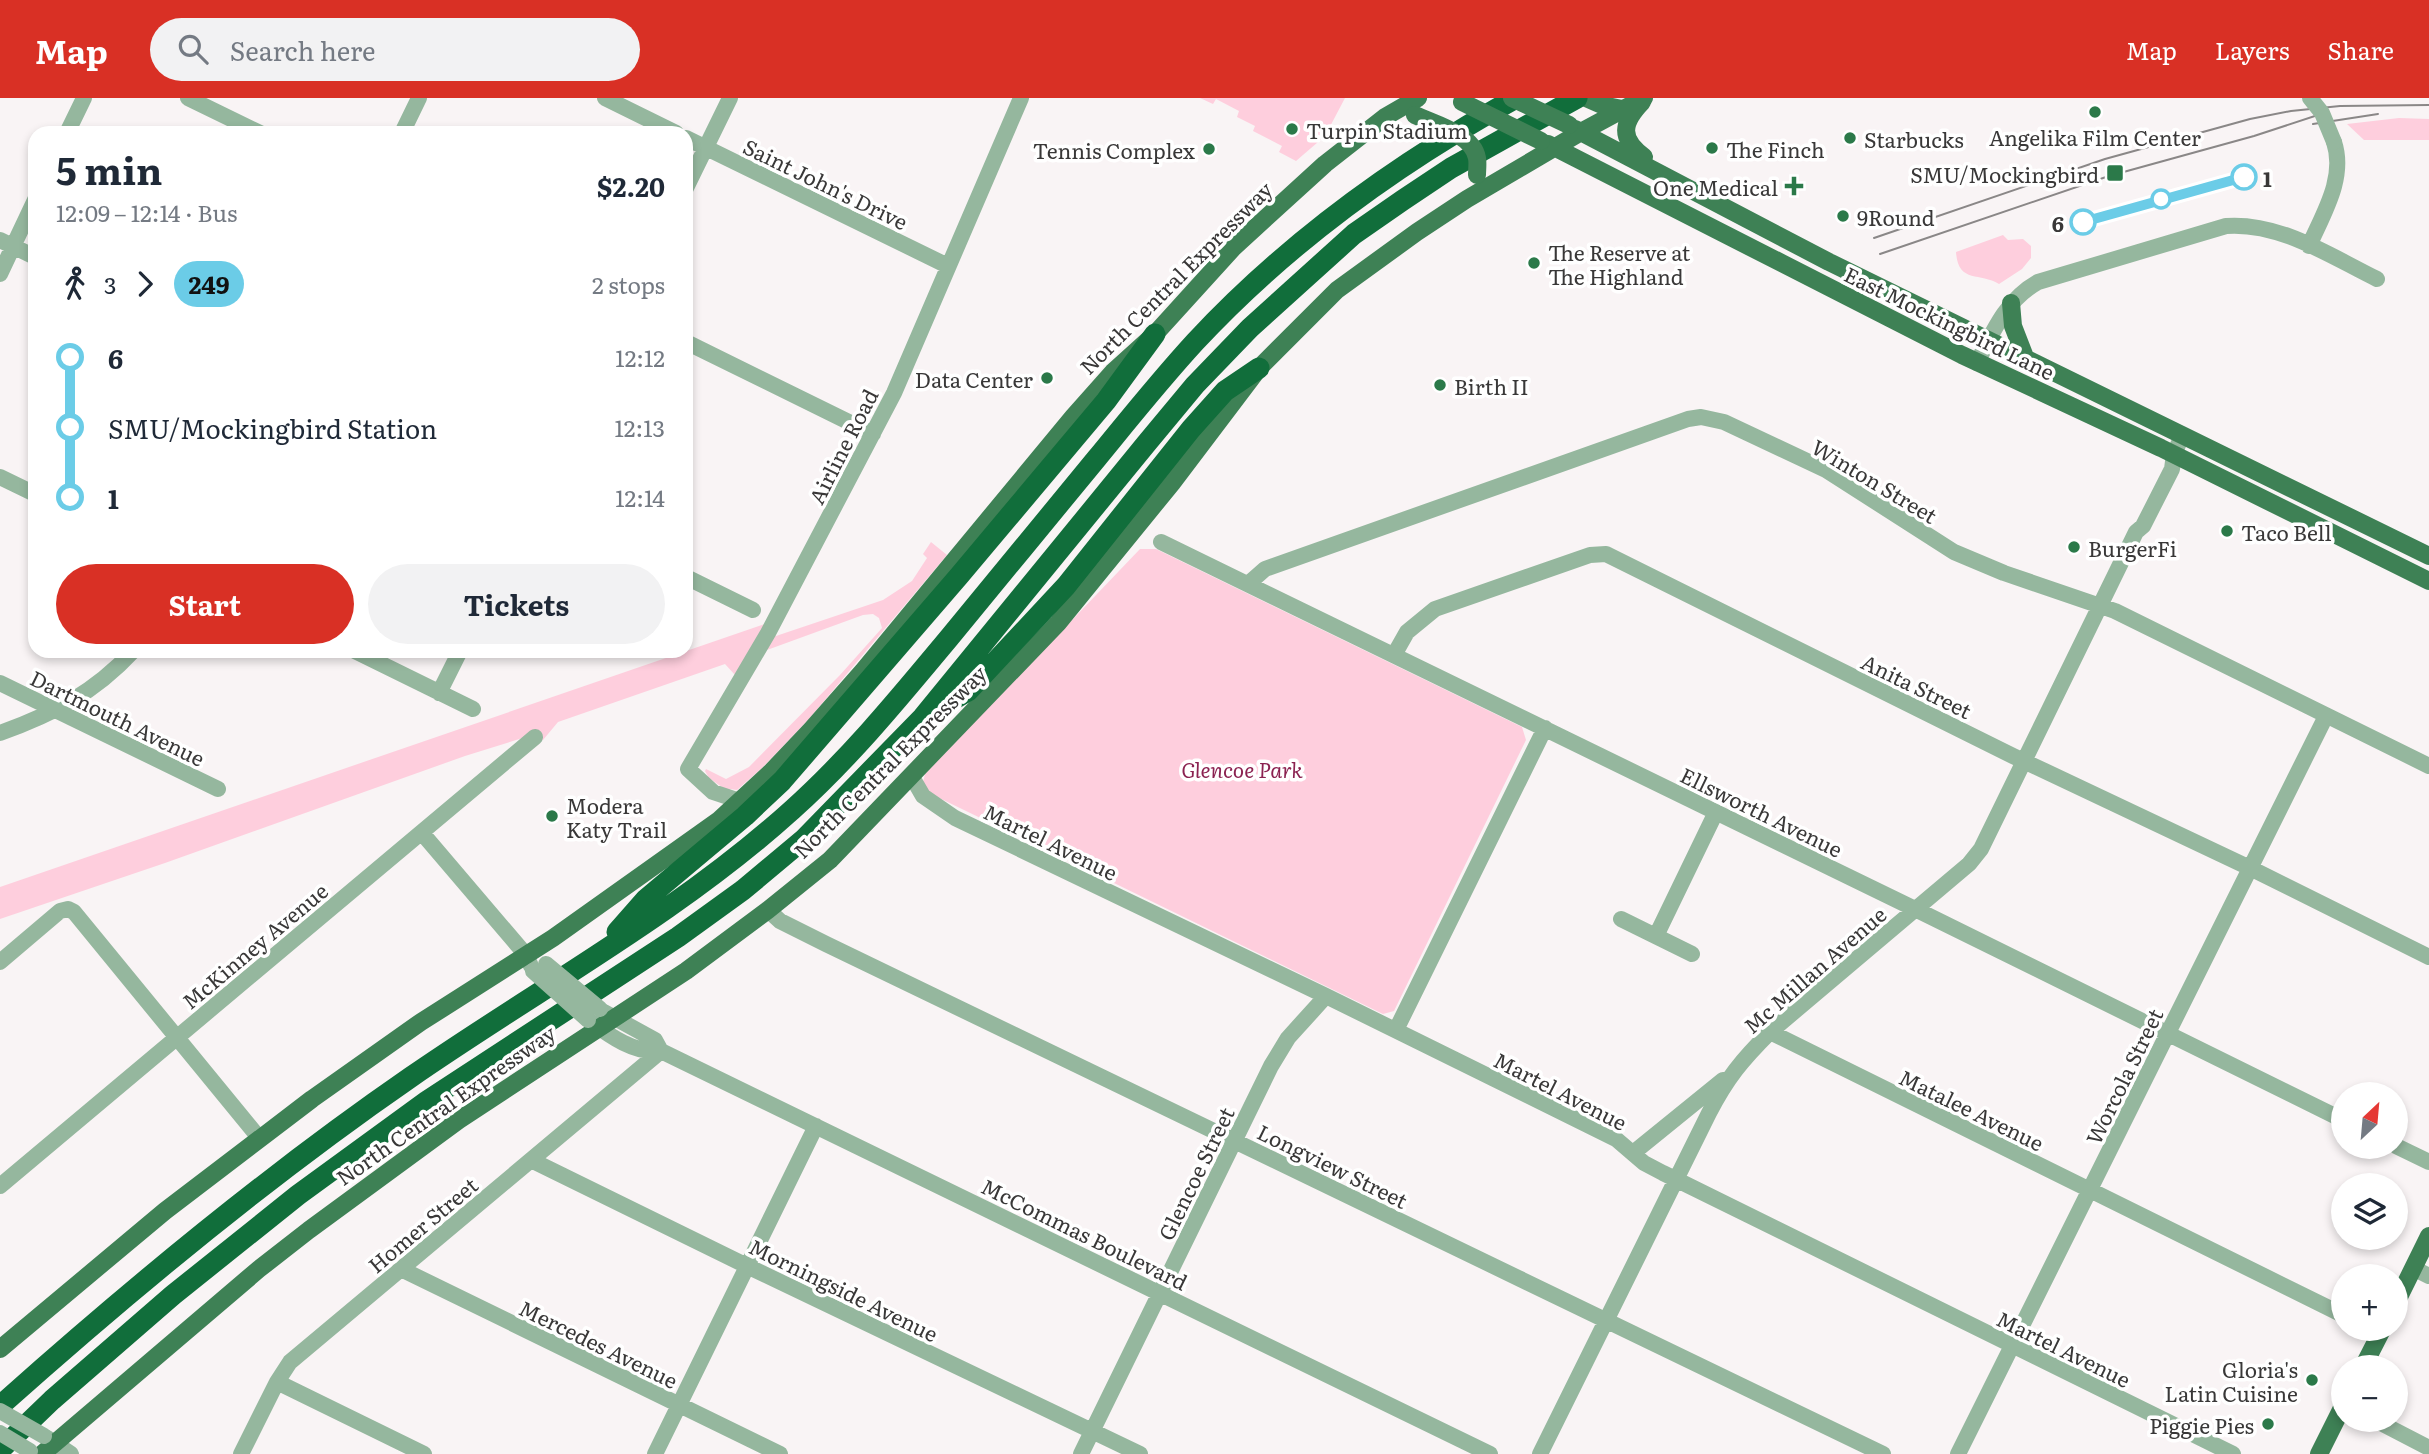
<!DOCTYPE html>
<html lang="en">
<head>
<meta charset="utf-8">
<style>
  body { margin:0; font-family:Literata,serif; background:#f2f2f3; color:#1f2937; height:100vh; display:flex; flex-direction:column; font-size:26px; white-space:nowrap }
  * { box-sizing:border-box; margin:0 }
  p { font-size:23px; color:#747a83 }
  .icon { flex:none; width:38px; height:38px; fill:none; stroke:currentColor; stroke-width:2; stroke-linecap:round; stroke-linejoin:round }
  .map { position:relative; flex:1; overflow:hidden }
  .drawer { position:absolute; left:28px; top:28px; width:665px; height:532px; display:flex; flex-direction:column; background:#fff; border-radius:21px; box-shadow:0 4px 10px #0003 }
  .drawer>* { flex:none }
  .badge { padding:0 14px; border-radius:23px; font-size:24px; line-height:46px }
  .needle { width:46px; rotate:26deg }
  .fabs { position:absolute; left:2331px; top:984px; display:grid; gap:14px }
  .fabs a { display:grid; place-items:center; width:77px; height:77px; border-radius:50%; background:#fff; box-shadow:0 4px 10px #0003; font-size:35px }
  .map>.badge { position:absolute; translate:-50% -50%; box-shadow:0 0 0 4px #fff }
  .legs { display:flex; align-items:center; gap:10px; height:77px; padding:0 28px; font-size:23px }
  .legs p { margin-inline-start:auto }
  .summary { display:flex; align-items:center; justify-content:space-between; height:119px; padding:0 28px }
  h1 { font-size:38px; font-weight:700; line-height:52px }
  .action { display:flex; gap:14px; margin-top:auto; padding:14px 28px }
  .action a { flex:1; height:80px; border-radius:42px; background:#d93025; color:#fff; font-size:28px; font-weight:700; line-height:80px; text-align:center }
  .action a+a { background:#f2f2f3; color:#1f2937 }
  ul { padding:0 28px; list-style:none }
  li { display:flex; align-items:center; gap:24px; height:70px; font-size:26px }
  li i { display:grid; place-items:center; width:10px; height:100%; margin:0 9px; background:currentColor }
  li i::after { content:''; width:18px; height:18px; margin:-9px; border:5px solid; border-radius:50%; background:#fff }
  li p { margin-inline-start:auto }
  li:first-child i { background:linear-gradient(#0000 50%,currentColor 0) }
  li:last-child i { background:linear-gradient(currentColor 50%,#0000 0) }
  header { display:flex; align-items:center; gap:42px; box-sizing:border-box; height:98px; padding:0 35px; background:#d93025; color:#fff }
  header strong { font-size:33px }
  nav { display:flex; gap:38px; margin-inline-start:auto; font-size:24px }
  .search { width:490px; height:63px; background:#f2f2f3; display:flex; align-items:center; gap:18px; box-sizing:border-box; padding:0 24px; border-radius:38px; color:#747a83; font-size:26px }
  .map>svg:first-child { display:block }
  .green { fill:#fecedd }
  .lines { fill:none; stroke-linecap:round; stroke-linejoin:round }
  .minor { stroke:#95b79e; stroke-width:16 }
  .major { stroke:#3e8155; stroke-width:18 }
  .highway { stroke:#116e3b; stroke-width:21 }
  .tram { stroke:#8a8787; stroke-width:2 }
  .minor-bridge { stroke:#95b79e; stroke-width:16 }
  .major-bridge { stroke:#3e8155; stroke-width:18 }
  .line-1-casing { stroke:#fff; stroke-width:16 }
  .line-1 { stroke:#6bcce7; stroke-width:10 }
  .poi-dot { fill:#2b7949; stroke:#fff; stroke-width:2.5 }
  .stop-1-dot { fill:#fff; stroke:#6bcce7; stroke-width:3.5 }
  .labels { text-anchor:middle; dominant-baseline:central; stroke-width:7; stroke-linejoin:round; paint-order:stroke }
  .poi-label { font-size:21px; fill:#393838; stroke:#fff; text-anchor:start }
  .stop-label { font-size:21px; font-weight:bold; fill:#393838; stroke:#fff; text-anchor:start }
  .street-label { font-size:21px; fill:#393838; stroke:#fff }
  .park-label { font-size:21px; font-style:italic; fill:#8b2251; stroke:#fff }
</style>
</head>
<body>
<header>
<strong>Map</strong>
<div class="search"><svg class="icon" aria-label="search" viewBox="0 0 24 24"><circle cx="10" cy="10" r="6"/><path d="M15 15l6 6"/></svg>Search here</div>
<nav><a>Map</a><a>Layers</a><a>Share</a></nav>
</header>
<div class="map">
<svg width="2429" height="1356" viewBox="0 0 2429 1356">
  <rect width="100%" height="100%" fill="#f9f4f5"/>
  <path class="green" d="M 1200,0 L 1345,0 L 1325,38 L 1296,63 L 1279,54 L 1282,48 L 1253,33 L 1255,28 L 1237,19 L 1239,13 L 1216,1 L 1213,6 Z
    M 2399,20 L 2429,21 L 2429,42 L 2364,42 L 2347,26 Z
    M 2003,137 L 2008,142 L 2023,141 L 2031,148 L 2031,160 L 2022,171 L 1999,186 C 1980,174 1958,186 1956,154 Z
    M 931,444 L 947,457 L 808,622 L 762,670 L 737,692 L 730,691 L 729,694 L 709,680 L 705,673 L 706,671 L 726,681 L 749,669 L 840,577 L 882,530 L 879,520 L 873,516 L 863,517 L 767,552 L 773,539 L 883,502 L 912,483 L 927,460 L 923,456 Z
    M 1140,451 L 1156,451 L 1522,629 L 1526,642 L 1394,913 L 1383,916 L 929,695 L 923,684 L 925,676 Z
    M 765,526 L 735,577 L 725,566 L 558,624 L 543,642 L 529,638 L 465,658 L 165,765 L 0,821 L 0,789 Z"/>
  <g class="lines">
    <path class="minor" d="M 188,0 L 260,35
      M 605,0 L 676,35
      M 67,35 L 84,0
      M 402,35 L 419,0
      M 686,40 L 948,168
      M 686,90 L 730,0
      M 0,142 L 35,159
      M 2309,148 C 2323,116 2346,80 2334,44
      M 0,176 L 35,102
      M 686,244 L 873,336
      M 1977,265 C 1993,233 2006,202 2038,184 L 2226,128 C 2280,124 2330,158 2377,181
      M 0,379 L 35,396
      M 1161,444 L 1915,811 L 2343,1022
      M 686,479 L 753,512
      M 1248,486 L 1265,471 L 1688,321 L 1701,319 L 1724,324 L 1826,372 L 1954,454 L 2004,475 L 2115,513 L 2429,668
      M 355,553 L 473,611
      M 1394,557 L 1407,534 L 1435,511 L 1590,457 L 1606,456 L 2013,658 L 2250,770 L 2429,859
      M 0,585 L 218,691
      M 439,595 L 460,553
      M 0,635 C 53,616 94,595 133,553
      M 912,679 L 923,698 L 955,720 L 1326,898 L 1616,1041 L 1644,1065 L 1663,1075 L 2233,1356
      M 740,703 L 713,694 L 688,671 L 768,535 L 894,295 L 1021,0
      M 422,735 L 526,857 L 531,868
      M 768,812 L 780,823 L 826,846 L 1883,1356
      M 1621,821 L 1692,856
      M 1656,838 L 1716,714
      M 0,864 L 60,813 L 68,811 L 74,814 L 260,1041
      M 604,914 L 655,942 L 661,953
      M 590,923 C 610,938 635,956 661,953 L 1490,1356
      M 1396,932 L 1545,630
      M 1770,934 L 2343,1217
      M 2396,1048 L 2429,1064
      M 1633,1055 L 1723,982
      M 531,1062 L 747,1168 L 1140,1356
      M 0,1088 L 535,639
      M 2413,1170 L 2429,1178
      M 401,1171 L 780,1356
      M 277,1284 L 424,1356
      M 2373,1321 L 2429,1350
      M 47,1340 L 71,1356
      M 241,1356 L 277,1284 L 290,1264 L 661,953
      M 655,1356 L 816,1028
      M 1081,1356 L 1271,968 L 1288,940 L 1326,898
      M 1540,1356 L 1709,1015 C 1727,980 1742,962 1770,934 L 1969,766 L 1981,751 L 2136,434 L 2143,428 L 2172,371 L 2174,356 L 2182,338
      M 1958,1356 L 2326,618"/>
    <path class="major" d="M 1586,0 L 1602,7 L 1622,11
      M 1642,4 C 1622,25 1619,40 1644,59
      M 1575,31 L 1829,164 L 2429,458
      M 1548,46 L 1962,257 L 2161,350 L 2429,483
      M 2011,205 L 2013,228 L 2025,259
      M 2396,1205 L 2429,1138
      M 0,1251 L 165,1113 L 312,1001 L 421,924 L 553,840 L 719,722 L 772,673 L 811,632 L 863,573 L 1073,319 L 1113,274 L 1155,236 L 1234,149 L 1325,66 L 1385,19 L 1418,0
      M 2363,1269 L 2383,1230
      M 42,1356 L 259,1171 L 309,1132 L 459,1022 L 686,873 L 768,812 L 830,762 L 1058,525 L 1172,385 L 1259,270 L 1337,192 L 1417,134 L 1467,101 L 1581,34 L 1644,0
      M 2319,1356 L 2343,1308"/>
    <path class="highway" d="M 934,613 L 968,593 L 1066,488 L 1191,331 L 1225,293 L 1259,270
      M 617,834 L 646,801 L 745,718 L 782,683 L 959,478 L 1106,303 L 1155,236
      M 0,1308 C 131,1191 266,1079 411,979 C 538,891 677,816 792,712 C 850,660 899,600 949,540 C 998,480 1048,420 1097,360 C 1129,321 1161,281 1195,244 C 1288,144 1396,66 1516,0
      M 0,1352 L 52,1302 L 173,1197 L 298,1097 L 427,1003 L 678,839 L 743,792 L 804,741 L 923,619 L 1146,346 L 1195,287 L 1250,230 L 1354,136 L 1403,102 L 1451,70 L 1577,0"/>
    <path class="tram" d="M 2313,26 L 2378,16
      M 1874,140 L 2105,61 L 2250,21 L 2291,13 L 2340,8 L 2429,7
      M 1880,156 L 2109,78 L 2254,38 L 2324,15"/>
    <path class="minor-bridge" d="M 2310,0 L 2322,15 L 2334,44
      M 546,866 L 600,911
      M 533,873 L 588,922
      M 0,1313 L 44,1338
      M 0,1335 L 30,1353"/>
    <path class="major-bridge" d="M 1512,0 L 1569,27
      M 1462,4 L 1541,43
      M 1415,17 C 1434,26 1473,36 1477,60 C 1478,65 1477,72 1477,77"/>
  </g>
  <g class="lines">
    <defs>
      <path id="line-1" d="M 2083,124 L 2244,79"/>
    </defs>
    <use href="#line-1" class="line-1-casing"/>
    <use href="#line-1" class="line-1"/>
  </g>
  <g class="poi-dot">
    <circle cx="2095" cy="14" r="7"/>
    <circle cx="1292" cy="31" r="7"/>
    <circle cx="1850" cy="40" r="7"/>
    <circle cx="1712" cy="50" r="7"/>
    <circle cx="1209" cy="51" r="7"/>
    <rect x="2106" y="66" width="18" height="18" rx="3.5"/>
    <path d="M1790.5 77.5h7v7h7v7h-7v7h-7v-7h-7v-7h7z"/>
    <circle cx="1843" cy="118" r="7"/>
    <circle cx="1534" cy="165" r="7"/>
    <circle cx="1047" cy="280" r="7"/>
    <circle cx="1440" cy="287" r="7"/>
    <circle cx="2227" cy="433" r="7"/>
    <circle cx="2074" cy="449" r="7"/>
    <circle cx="552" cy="718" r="7"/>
    <circle cx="2312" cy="1282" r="7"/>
    <circle cx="2268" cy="1326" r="7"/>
  </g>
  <g class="stop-1-dot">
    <circle cx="2244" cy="79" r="12"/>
    <circle cx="2161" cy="101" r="9"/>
    <circle cx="2083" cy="124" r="12"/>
  </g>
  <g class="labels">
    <g class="poi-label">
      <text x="1306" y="31">Turpin Stadium</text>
      <text x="2095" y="38" text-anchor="middle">Angelika Film Center</text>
      <text x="1864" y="40">Starbucks</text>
      <text x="1726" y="50">The Finch</text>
      <text x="1195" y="51" text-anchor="end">Tennis Complex</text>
      <text x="2099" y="75" text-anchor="end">SMU/Mockingbird</text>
      <text x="1778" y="88" text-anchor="end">One Medical</text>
      <text x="1857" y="118">9Round</text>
      <text x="1548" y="153">The Reserve at<tspan x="1548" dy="24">The Highland</tspan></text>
      <text x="1033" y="280" text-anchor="end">Data Center</text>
      <text x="1454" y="287">Birth II</text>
      <text x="2241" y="433">Taco Bell</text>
      <text x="2088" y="449">BurgerFi</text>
      <text x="566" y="706">Modera<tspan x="566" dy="24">Katy Trail</tspan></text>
      <text x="2298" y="1270" text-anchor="end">Gloria's<tspan x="2298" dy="24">Latin Cuisine</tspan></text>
      <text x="2254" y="1326" text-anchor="end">Piggie Pies</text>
    </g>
    <g class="stop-label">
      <text x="2263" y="79">1</text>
      <text x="2064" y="124" text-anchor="end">6</text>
    </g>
    <g class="street-label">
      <text transform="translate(826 85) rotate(26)">Saint John's Drive</text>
      <text transform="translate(1175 179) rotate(-45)">North Central Expressway</text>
      <text transform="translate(1950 224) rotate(26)">East Mockingbird Lane</text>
      <text transform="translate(842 348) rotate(-63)">Airline Road</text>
      <text transform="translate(1875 382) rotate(31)">Winton Street</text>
      <text transform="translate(1917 587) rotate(26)">Anita Street</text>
      <text transform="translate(118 619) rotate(26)">Dartmouth Avenue</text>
      <text transform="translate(889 663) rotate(-45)">North Central Expressway</text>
      <text transform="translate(1762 713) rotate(26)">Ellsworth Avenue</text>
      <text transform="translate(1051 743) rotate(26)">Martel Avenue</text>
      <text transform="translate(254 847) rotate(-40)">McKinney Avenue</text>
      <text transform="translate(1814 871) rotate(-41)">Mc Millan Avenue</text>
      <text transform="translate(2123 978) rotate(-64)">Worcola Street</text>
      <text transform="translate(1561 992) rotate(27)">Martel Avenue</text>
      <text transform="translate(445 1006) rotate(-35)">North Central Expressway</text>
      <text transform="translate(1972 1011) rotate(26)">Matalee Avenue</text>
      <text transform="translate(1333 1067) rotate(26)">Longview Street</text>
      <text transform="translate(1195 1075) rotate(-64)">Glencoe Street</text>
      <text transform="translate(422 1126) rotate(-40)">Homer Street</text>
      <text transform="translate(1085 1135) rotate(26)">McCommas Boulevard</text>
      <text transform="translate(844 1191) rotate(26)">Morningside Avenue</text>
      <text transform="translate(599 1245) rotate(26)">Mercedes Avenue</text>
      <text transform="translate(2064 1250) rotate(26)">Martel Avenue</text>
    </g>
    <g class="park-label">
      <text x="1242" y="670">Glencoe Park</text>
    </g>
  </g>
</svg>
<div class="fabs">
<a><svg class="needle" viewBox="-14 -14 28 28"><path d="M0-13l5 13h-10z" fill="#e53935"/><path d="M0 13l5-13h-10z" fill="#747a83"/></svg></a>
<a><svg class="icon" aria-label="layers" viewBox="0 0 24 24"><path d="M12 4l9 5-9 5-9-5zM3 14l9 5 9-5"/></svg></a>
<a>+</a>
<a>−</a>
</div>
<section class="drawer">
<div class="summary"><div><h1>5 min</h1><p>12:09 – 12:14 · Bus</p></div><b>$2.20</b></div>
<div class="legs"><svg class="icon" aria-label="walk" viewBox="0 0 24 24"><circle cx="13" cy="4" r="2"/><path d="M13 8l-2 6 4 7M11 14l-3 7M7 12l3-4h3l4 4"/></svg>3<svg class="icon" aria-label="forward" viewBox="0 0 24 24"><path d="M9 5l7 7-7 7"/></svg><b class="badge" style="background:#6bcce7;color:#111">249</b><p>2 stops</p></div>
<ul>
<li><i style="color:#6bcce7"></i><b>6</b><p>12:12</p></li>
<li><i style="color:#6bcce7"></i><span>SMU/Mockingbird Station</span><p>12:13</p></li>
<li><i style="color:#6bcce7"></i><b>1</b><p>12:14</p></li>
</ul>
<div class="action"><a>Start</a><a>Tickets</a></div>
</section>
</div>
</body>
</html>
